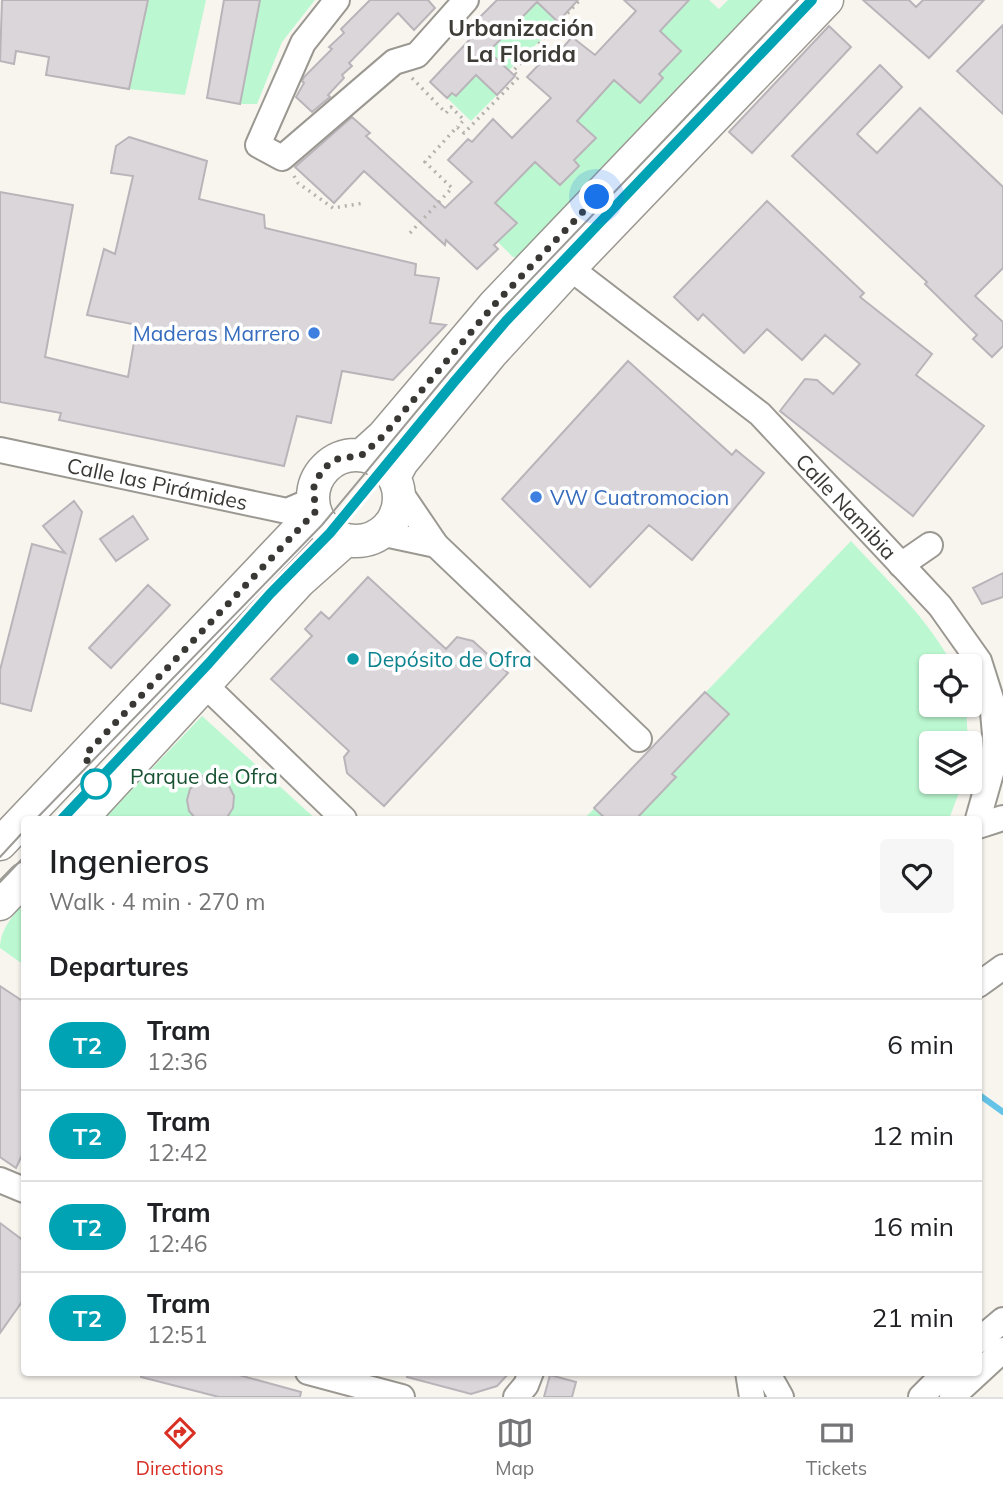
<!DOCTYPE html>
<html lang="en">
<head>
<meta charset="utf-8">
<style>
  body { margin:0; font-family:Mulish,sans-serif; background:#f6f6f6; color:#202124; height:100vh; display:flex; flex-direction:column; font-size:26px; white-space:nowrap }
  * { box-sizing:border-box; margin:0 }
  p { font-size:23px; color:#757577 }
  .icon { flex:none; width:38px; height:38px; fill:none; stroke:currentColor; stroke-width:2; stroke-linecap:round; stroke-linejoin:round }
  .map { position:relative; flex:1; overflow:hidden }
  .drawer { position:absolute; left:21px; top:816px; width:961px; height:560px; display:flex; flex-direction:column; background:#fff; border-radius:7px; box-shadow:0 2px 5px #0004 }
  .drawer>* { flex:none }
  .badge { padding:0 14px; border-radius:23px; font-size:24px; line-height:46px }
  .buttons { position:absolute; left:919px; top:654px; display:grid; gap:14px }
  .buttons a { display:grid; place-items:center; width:63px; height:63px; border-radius:7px; background:#fff; box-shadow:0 2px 5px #0004; font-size:35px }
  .you { position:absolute; width:35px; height:35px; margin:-18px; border:5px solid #fff; border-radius:50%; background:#1a73e8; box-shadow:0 0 0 10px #1a73e833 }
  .map>.badge { position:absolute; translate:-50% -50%; box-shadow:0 0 0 4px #fff }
  h2 { padding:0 28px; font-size:26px; line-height:63px }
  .round { display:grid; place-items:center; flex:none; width:74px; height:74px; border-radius:7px; background:#f6f6f6 }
  .headline { display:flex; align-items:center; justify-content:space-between; height:119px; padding:0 28px }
  h1 { font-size:33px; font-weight:600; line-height:52px }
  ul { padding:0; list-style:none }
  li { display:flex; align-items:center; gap:21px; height:91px; padding:0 28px; border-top:2px solid #e0e0e0 }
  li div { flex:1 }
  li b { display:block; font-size:26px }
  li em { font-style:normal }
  li .badge { min-width:77px; font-weight:700; text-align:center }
  .tabs { display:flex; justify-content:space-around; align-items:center; height:98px; border-top:2px solid #e0e0e0; background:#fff; font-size:19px; color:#757577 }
  .tabs a { display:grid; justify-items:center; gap:4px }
  .tabs .active { color:#d93025 }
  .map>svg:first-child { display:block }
  .green { fill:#bbf8d1 }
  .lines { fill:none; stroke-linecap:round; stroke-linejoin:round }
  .stream { stroke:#64c3e7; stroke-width:6 }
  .building { fill:#dbd6da; stroke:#b9b4b9; stroke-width:2 }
  .minor-casing { stroke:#9b9892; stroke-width:28 }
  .major-casing { stroke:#9b9892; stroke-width:35 }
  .path { stroke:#b4b2ad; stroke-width:3.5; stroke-dasharray:2 5; stroke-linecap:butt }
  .minor { stroke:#fff; stroke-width:24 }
  .major { stroke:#fff; stroke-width:32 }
  .tram { stroke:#9d9b96; stroke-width:2 }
  .line-casing { stroke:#fff; stroke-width:16 }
  .line { stroke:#00a3b4; stroke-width:10 }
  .walk { stroke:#393835; stroke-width:7; stroke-dasharray:0 12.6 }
  .shop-dot { fill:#3f7fe0; stroke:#fff; stroke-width:2.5 }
  .culture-dot { fill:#0f9aa8; stroke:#fff; stroke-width:2.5 }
  .stop-dot { fill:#fff; stroke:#00a3b4; stroke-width:3.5 }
  .labels { text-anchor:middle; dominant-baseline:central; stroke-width:7; stroke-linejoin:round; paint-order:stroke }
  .shop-label { font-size:21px; fill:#366cbe; stroke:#fff; text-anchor:end }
  .street-label { font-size:21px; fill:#393835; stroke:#fff }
  .culture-label { font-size:21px; fill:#0d838f; stroke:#fff; text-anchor:start }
  .park-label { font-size:21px; fill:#185233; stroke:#fff }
  .neighbourhood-label { font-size:23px; font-weight:bold; fill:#3e3c37; stroke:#fff }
</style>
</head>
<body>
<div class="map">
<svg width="1003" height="1397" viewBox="0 0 1003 1397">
  <rect width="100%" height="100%" fill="#f8f5ef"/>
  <path class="green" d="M 148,0 L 206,0 L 185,95 L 129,89 L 136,50 L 135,33 L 142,34 Z
    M 260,0 L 315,0 L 282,42 L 257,104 L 240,104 Z
    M 532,0 L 543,0 L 540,4 L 559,23 L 509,70 L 497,95 L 471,121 L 447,98 L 483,63 L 491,50 Z
    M 689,0 L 709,0 L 719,9 L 728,0 L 765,0 L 519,258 L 513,257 L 473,218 L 549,147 L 554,152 L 540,167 L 560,185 L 579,166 L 574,160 L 596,138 L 561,136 L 628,64 L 680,51 L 662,33 L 642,53 L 673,9 L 678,12 Z
    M 851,541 C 888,581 928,619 954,667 L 931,667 L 931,705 L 966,705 L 968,744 L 931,744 L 931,782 L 963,782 L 949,819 L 584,819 Z
    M 202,716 L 308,812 L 316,819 L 104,819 Z
    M 24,903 L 24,965 L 0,948 C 0,930 13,915 24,903 Z"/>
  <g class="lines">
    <path class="stream" d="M 978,1094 L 1003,1112"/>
  </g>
  <path class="building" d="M 2,0 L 148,0 L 129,89 L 46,75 L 49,57 L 16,51 L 14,64 L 0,61 Z
    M 224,0 L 260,0 L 240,104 L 207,98 Z
    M 370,0 L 428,0 L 435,8 L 414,30 L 398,13 L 349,63 L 352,66 L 342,75 L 344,78 L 328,95 L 330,97 L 312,112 L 296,97 L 304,83 L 302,81 L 304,77 L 332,49 L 329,47 L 344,33 L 341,29 Z
    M 497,0 L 578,0 L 558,22 L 537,2 L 490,50 L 493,52 L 491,54 L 515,76 L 497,95 L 476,75 L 456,96 L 452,93 L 447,98 L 430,82 L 473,36 L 470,34 L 480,23 L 477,20 Z
    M 624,0 L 689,0 L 660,31 L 681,51 L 659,74 L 663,78 L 640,103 L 614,80 L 577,121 L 596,138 L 574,160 L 579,166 L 560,185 L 535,162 L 495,203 L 517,223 L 494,245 L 498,249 L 477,269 L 446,240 L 445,245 L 364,171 L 334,203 L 295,167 L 352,117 L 370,133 L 366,136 L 445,208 L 472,182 L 448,160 L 468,139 L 472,142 L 493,119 L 512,138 L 551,98 L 527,77 L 548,55 L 552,60 L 572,37 L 595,55 L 636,11 Z
    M 863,0 L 909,0 L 916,7 L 923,0 L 984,0 L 929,58 Z
    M 1003,25 L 1003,114 L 957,71 Z
    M 829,26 L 851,47 L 752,153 L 729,132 Z
    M 880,65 L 902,87 L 857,134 L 877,153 L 920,108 L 1003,187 L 1003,268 L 975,296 L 1003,322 L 1003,346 L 992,357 L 973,339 L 977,335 L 925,284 L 927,282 L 792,156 Z
    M 129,137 L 207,161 L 199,199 L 264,215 L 265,228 L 416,264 L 415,275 L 439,278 L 430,323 L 446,325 L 393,380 L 342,371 L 331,423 L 297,416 L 284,466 L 59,420 L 61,413 L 0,402 L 0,192 L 73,205 L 45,357 L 128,377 L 137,325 L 87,315 L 104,249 L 115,254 L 133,176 L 111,173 L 116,146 Z
    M 767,201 L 864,293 L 860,297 L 932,354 L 916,375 L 984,426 L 913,516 L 780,411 L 805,379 L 817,380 L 833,394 L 860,364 L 825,335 L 802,360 L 767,329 L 744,353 L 703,314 L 698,320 L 674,297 Z
    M 628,361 L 732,455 L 736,450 L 764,473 L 692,560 L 649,525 L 590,587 L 502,499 Z
    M 74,501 L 82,512 L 31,711 L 0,703 L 0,670 L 32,544 L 65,553 L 43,526 Z
    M 133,516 L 148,539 L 116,561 L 100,539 Z
    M 1003,573 L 1003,597 L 982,604 L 973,588 Z
    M 368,577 L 446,649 L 457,637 L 473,641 L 508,673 L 384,806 L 347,773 L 344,757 L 349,751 L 271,679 L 312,636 L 305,629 L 321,612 L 329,619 Z
    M 148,585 L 170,605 L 111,668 L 89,648 Z
    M 705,692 L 729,714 L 672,774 L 676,777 L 636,819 L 606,819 L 594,808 Z
    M 206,773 L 229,786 L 234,796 L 233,808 L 226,819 L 196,819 L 189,811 L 187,800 L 190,789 Z
    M 0,986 L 24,1002 L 24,1151 L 16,1168 L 0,1157 Z
    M 0,1223 L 24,1241 L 24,1299 L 0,1333 Z
    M 142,1372 L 228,1372 L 301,1392 L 300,1397 L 219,1397 L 141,1377 Z
    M 408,1372 L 510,1372 L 497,1386 L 471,1394 L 407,1377 Z
    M 550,1375 L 576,1382 L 572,1397 L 544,1397 Z"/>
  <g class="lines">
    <defs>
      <g id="minor">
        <path d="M 337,0 L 303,43 L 258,145 L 282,158 L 394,62 L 417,55 L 466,0"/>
        <path id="s1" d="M 570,268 L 760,414 L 940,606 L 979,661 L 992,702 L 995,734 L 993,766 L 978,819"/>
        <path id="s2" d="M 0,450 L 287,511 L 313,500"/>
        <path d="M 398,489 L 436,545 L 639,739"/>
        <path d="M 380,533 L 436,545"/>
        <path d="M 901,565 L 930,545"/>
        <path d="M 205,685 L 344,819"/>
        <path d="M 978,826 L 1003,818"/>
        <path d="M 978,985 L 1003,967"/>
        <path d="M 0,1180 L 24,1190"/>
        <path d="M 978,1341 L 1003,1320"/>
        <path d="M 308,1372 L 402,1397"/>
        <path d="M 748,1372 L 752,1397"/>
        <path d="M 767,1372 L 781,1397"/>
        <path d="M 516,1397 L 526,1385 L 531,1372"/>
        <path d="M 921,1397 L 946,1372"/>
        <path d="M 952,1397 L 1003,1350"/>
      </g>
      <path id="major" d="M 362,455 L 383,436 L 494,305 L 785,0
        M313 498a43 43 0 1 1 86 0a43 43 0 1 1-86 0Z
        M 394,477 L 402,462 L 491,354 L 570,268 L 827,0
        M 81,819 L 300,581 L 346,540
        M 0,844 L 315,512
        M 0,904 L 24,879"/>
    </defs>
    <use href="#minor" class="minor-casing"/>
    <use href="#major" class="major-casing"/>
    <path class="path" d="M 412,78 L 446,113 L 451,107 L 464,120 L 457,127
      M 294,176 L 298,183 L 333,208 L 364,203
      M 410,233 L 452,188 L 425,162 L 457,127 L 464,133 L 519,77 L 513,71 L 580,0"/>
    <use href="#minor" class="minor"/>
    <use href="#major" class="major"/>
    <path class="tram" d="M 794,19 L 812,0
      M 465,368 L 526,300
      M 36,819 L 322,525 L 495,317 L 798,0
      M 62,819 L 209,662 L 270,594 L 330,533 L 390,461
      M 0,857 L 24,831
      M 0,882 L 24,857"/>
  </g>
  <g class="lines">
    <defs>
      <path id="line" d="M 62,819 L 209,663 L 270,594 L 330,533 L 454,382 L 506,321 L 812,0"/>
    </defs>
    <use href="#line" class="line-casing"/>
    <use href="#line" class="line"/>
    <path class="walk" d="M 96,784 L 85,755 L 315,512 L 314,487 L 319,476 L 327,466 L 337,459 L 362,455 L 383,436 L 494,305 L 597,197"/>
  </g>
  <g class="shop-dot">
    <circle cx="314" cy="333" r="7"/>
    <circle cx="536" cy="497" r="7"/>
  </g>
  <circle class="culture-dot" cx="353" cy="659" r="7"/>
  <circle class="stop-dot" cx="96" cy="784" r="14"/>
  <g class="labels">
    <g class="shop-label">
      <text x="300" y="333">Maderas Marrero</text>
      <text x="550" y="497" text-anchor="start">VW Cuatromocion</text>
    </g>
    <g class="street-label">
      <text stroke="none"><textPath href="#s2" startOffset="161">Calle las Pirámides</textPath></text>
      <text stroke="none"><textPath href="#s1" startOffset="366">Calle Namibia</textPath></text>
    </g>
    <g class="culture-label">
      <text x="367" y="659">Depósito de Ofra</text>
    </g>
    <g class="park-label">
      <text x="204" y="776">Parque de Ofra</text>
    </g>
    <g class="neighbourhood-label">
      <text x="521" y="27">Urbanización<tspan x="521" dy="26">La Florida</tspan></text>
    </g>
  </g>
</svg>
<div class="buttons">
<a><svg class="icon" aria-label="locate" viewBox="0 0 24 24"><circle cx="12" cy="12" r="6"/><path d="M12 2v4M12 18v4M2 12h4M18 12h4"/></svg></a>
<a><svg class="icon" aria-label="layers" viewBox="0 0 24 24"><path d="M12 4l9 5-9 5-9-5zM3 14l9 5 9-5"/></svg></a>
</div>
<div class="you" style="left:597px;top:197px"></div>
<section class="drawer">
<div class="headline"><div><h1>Ingenieros</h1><p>Walk · 4 min · 270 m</p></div><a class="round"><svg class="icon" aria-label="heart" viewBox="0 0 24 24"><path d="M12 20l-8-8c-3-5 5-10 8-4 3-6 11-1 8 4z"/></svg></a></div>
<h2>Departures</h2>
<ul>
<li><span class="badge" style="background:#00a3b4;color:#fff">T2</span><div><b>Tram</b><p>12:36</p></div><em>6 min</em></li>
<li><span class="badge" style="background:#00a3b4;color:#fff">T2</span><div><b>Tram</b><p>12:42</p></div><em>12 min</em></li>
<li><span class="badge" style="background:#00a3b4;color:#fff">T2</span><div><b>Tram</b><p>12:46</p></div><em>16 min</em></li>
<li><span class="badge" style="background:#00a3b4;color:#fff">T2</span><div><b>Tram</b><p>12:51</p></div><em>21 min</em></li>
</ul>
</section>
</div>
<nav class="tabs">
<a class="active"><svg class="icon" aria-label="directions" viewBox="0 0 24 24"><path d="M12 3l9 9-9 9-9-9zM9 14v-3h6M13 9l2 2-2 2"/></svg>Directions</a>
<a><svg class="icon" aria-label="map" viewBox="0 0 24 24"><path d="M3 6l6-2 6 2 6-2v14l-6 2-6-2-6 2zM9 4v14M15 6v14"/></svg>Map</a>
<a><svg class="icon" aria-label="tickets" viewBox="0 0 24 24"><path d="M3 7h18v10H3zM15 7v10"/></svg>Tickets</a>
</nav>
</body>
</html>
